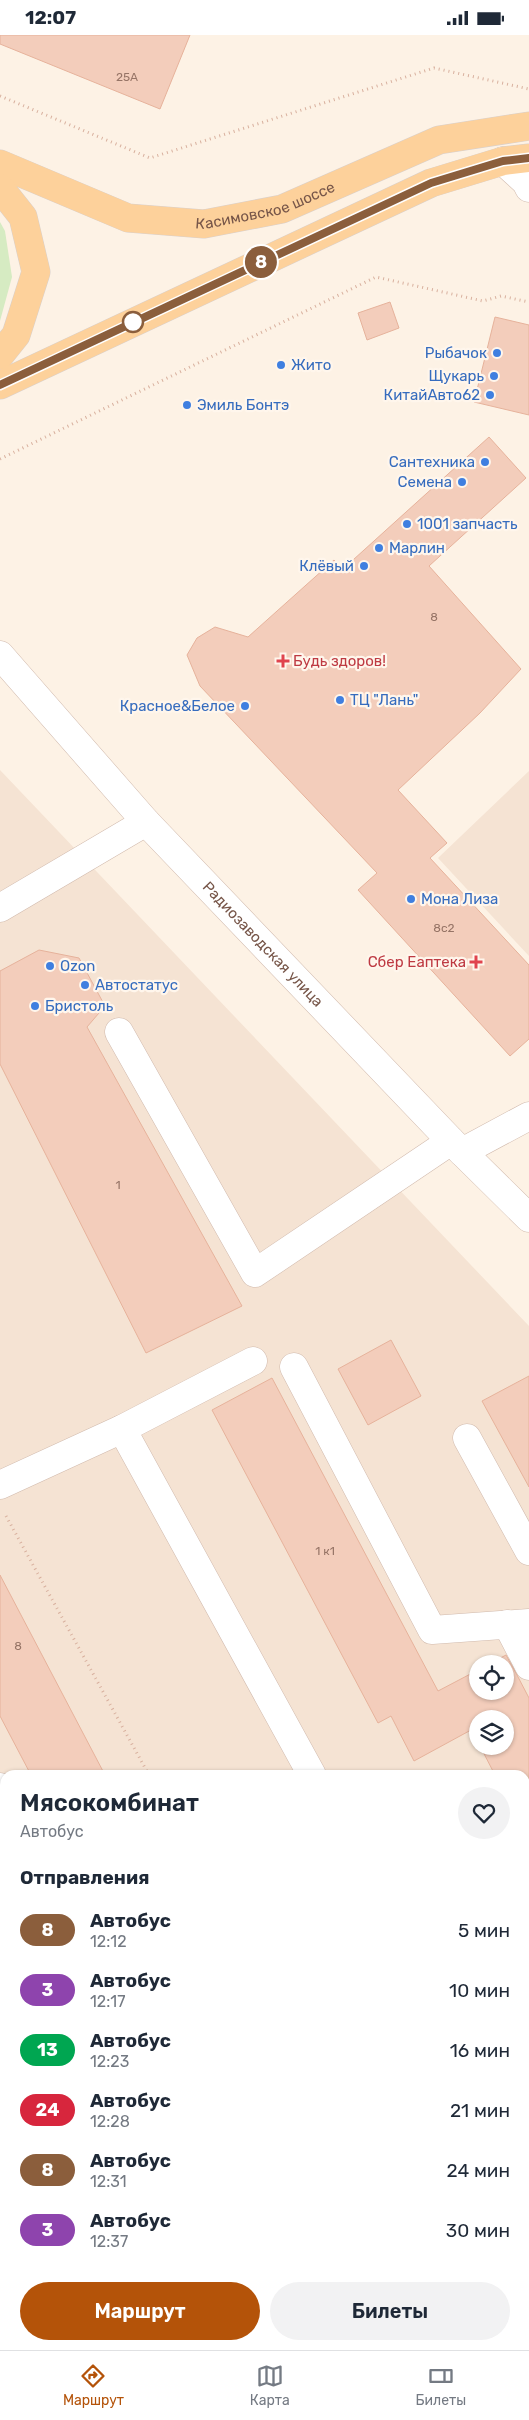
<!DOCTYPE html>
<html lang="ru">
<head>
<meta charset="utf-8">
<style>
  body { margin:0; font-family:Rubik,sans-serif; background:#f2f2f3; color:#1f2937; height:100vh; display:flex; flex-direction:column; font-size:19px; white-space:nowrap }
  * { box-sizing:border-box; margin:0 }
  p { font-size:16px; color:#747a83 }
  .icon { flex:none; width:28px; height:28px; fill:none; stroke:currentColor; stroke-width:2; stroke-linecap:round; stroke-linejoin:round }
  .map { position:relative; flex:1; overflow:hidden }
  .sheet { position:absolute; left:0px; top:1735px; width:530px; height:580px; display:flex; flex-direction:column; background:#fff; border-radius:15px 15px 0 0; box-shadow:0 1px 4px #0004 }
  .sheet>* { flex:none }
  .badge { padding:0 10px; border-radius:16px; font-size:18px; line-height:32px }
  .tools { position:absolute; left:469px; top:1620px; display:grid; gap:10px }
  .tools a { display:grid; place-items:center; width:45px; height:45px; border-radius:50%; background:#fff; box-shadow:0 1px 4px #0004; font-size:25px }
  .map>.badge { position:absolute; translate:-50% -50%; box-shadow:0 0 0 2px #fff }
  h2 { padding:0 20px; font-size:19px; line-height:45px }
  .round { display:grid; place-items:center; flex:none; width:52px; height:52px; border-radius:26px; background:#f2f2f3 }
  .headline { display:flex; align-items:center; justify-content:space-between; height:85px; padding:0 20px }
  h1 { font-size:24px; font-weight:600; line-height:38px }
  .primary-button { display:flex; gap:10px; margin-top:auto; padding:10px 20px }
  .primary-button a { flex:1; height:58px; border-radius:30px; background:#b45309; color:#fff; font-size:20px; font-weight:600; line-height:58px; text-align:center }
  .primary-button a+a { background:#f2f2f3; color:#1f2937 }
  ul { padding:0; list-style:none }
  li { display:flex; align-items:center; gap:15px; height:60px; padding:0 20px }
  li div { flex:1 }
  li b { display:block; font-size:19px }
  li em { font-style:normal }
  li .badge { min-width:55px; font-weight:700; text-align:center }
  .status { display:flex; justify-content:space-between; align-items:center; height:35px; padding:0 25px; background:#fff; direction:ltr }
  .status svg { height:14px; fill:currentColor }
  .tab-bar { display:flex; justify-content:space-around; align-items:center; height:70px; border-top:1px solid #e0e1e3; background:#fff; font-size:14px; color:#747a83 }
  .tab-bar a { display:grid; justify-items:center; gap:2px }
  .tab-bar .current { color:#b45309 }
  .map>svg:first-child { display:block }
  .residential { fill:#f5e3d3; fill-rule:evenodd }
  .green { fill:#d6ebc2 }
  .building { fill:#f3cdbb; stroke:#e6b29b }
  .lines { fill:none; stroke-linecap:round; stroke-linejoin:round }
  .minor-casing { stroke:#d1baad; stroke-width:29 }
  .major-casing { stroke:#d9d0cc; stroke-width:29 }
  .path { stroke:#d8b09e; stroke-width:3; stroke-dasharray:1 4; stroke-linecap:butt }
  .minor { stroke:#fff; stroke-width:28 }
  .major { stroke:#fdd19b; stroke-width:28 }
  .line-casing { stroke:#fff; stroke-width:11 }
  .line { stroke:#8b5e3c; stroke-width:8 }
  .stop-dot { fill:#fff; stroke:#8b5e3c; stroke-width:2.5 }
  .shop-dot { fill:#3f7fe0; stroke:#fff6ec; stroke-width:2 }
  .health-dot { fill:#e0444e; stroke:#fff6ec; stroke-width:2 }
  .labels { text-anchor:middle; dominant-baseline:central; stroke-width:4.5; stroke-linejoin:round; paint-order:stroke }
  .number-label { font-size:12px; fill:#967466 }
  .street-label { font-size:15px; fill:#775649; stroke:#fff6ec }
  .shop-label { font-size:15px; fill:#366cbe; stroke:#fff6ec; text-anchor:start }
  .health-label { font-size:15px; fill:#be3a42; stroke:#fff6ec; text-anchor:start }
</style>
</head>
<body>
<div class="status"><b>12:07</b><svg viewBox="0 0 49 12"><path d="M0 12V9h3v3zM5 12V6h3v6zM10 12V3h3v9zM15 12V0h3v12zM26 1h20v11H26zM47 4h2v5h-2z"/></svg></div>
<div class="map">
<svg width="529" height="2315" viewBox="0 0 529 2315">
  <rect width="100%" height="100%" fill="#fdf2e5"/>
  <path class="residential" d="M 0,735 L 529,1291 L 529,1827 L 525,1829 L 525,1740 L 5,1740 L 5,2102 L 0,2105 ZM 478,1629 L 505,1629 L 505,1656 L 478,1656 ZM 478,1684 L 505,1684 L 505,1711 L 478,1711 Z
    M 529,736 L 529,921 L 438,823 Z"/>
  <path class="green" d="M 0,187 L 5,196 L 12,242 L 0,286 Z"/>
  <path class="building" d="M 0,0 L 190,0 L 160,74 L 0,9 Z
    M 390,267 L 399,293 L 367,305 L 358,278 Z
    M 495,282 L 529,290 L 529,380 L 474,367 Z
    M 489,402 L 526,443 L 429,531 L 521,634 L 480,678 L 398,755 L 447,808 L 430,823 L 529,930 L 529,1004 L 510,1021 L 358,855 L 377,838 L 200,651 L 187,620 L 197,603 L 215,592 L 248,602 L 334,525 L 343,534 Z
    M 39,915 L 79,923 L 105,971 L 87,992 L 242,1271 L 146,1318 L 0,1029 L 0,936 Z
    M 391,1305 L 421,1361 L 368,1390 L 338,1334 Z
    M 529,1341 L 529,1452 L 482,1366 Z
    M 272,1343 L 438,1656 L 478,1635 L 478,1656 L 505,1656 L 505,1629 L 489,1629 L 506,1620 L 517,1640 L 529,1663 L 529,1805 L 525,1797 L 525,1740 L 495,1740 L 480,1711 L 505,1711 L 505,1684 L 478,1684 L 478,1707 L 471,1695 L 414,1726 L 391,1681 L 378,1688 L 212,1375 Z
    M 0,1540 L 105,1740 L 31,1740 L 0,1681 Z"/>
  <g class="lines">
    <defs>
      <g id="minor">
        <path d="M 503,126 L 526,147 L 529,153"/>
        <path id="s1" d="M 0,620 L 146,787 L 451,1106 L 529,1183"/>
        <path d="M 0,873 L 146,787"/>
        <path d="M 119,997 L 255,1238 L 451,1106"/>
        <path d="M 462,1117 L 529,1081"/>
        <path d="M 294,1332 L 432,1595 L 529,1588"/>
        <path d="M 122,1394 L 312,1740"/>
        <path d="M 467,1403 L 529,1516"/>
        <path d="M 0,1450 L 122,1394 L 253,1326"/>
        <path d="M 507,1589 L 529,1631"/>
        <path d="M 0,1752 L 5,1762"/>
        <path d="M 525,1845 L 529,1843"/>
        <path d="M 525,1916 L 529,1924"/>
        <path d="M 0,2117 L 5,2114"/>
        <path d="M 525,2257 L 529,2265"/>
        <path d="M 341,2310 L 344,2315"/>
      </g>
      <g id="major">
        <path id="s2" d="M 0,129 L 128,183 L 204,189 L 282,174 L 439,105 L 529,91"/>
        <path d="M 0,153 L 23,182 L 36,237 L 16,300 L 0,320"/>
        <path d="M 0,350 L 431,148 L 503,126 L 529,123"/>
      </g>
    </defs>
    <use href="#minor" class="minor-casing"/>
    <use href="#major" class="major-casing"/>
    <path class="path" d="M 0,61 L 150,123 L 434,33 L 529,54
      M 0,424 L 376,242 L 483,266 L 501,261 L 529,267
      M 6,1481 L 149,1740
      M 525,1807 L 529,1805
      M 0,1971 L 5,1968
      M 467,2310 L 469,2315"/>
    <use href="#minor" class="minor"/>
    <use href="#major" class="major"/>
  </g>
  <g class="lines">
    <defs>
      <path id="line" d="M 0,350 L 431,148 L 503,126 L 529,123"/>
    </defs>
    <use href="#line" class="line-casing"/>
    <use href="#line" class="line"/>
  </g>
  <circle class="stop-dot" cx="133" cy="287" r="10"/>
  <g class="shop-dot">
    <circle cx="497" cy="318" r="5"/>
    <circle cx="281" cy="330" r="5"/>
    <circle cx="494" cy="341" r="5"/>
    <circle cx="490" cy="360" r="5"/>
    <circle cx="187" cy="370" r="5"/>
    <circle cx="485" cy="427" r="5"/>
    <circle cx="462" cy="447" r="5"/>
    <circle cx="407" cy="489" r="5"/>
    <circle cx="379" cy="513" r="5"/>
    <circle cx="364" cy="531" r="5"/>
    <circle cx="340" cy="665" r="5"/>
    <circle cx="245" cy="671" r="5"/>
    <circle cx="411" cy="864" r="5"/>
    <circle cx="50" cy="931" r="5"/>
    <circle cx="85" cy="950" r="5"/>
    <circle cx="35" cy="971" r="5"/>
  </g>
  <g class="health-dot">
    <path d="M280.5 618.5h5v5h5v5h-5v5h-5v-5h-5v-5h5z"/>
    <path d="M473.5 919.5h5v5h5v5h-5v5h-5v-5h-5v-5h5z"/>
  </g>
  <g class="labels">
    <g class="number-label">
      <text x="127" y="42">25А</text>
      <text x="434" y="582">8</text>
      <text x="444" y="893">8c2</text>
      <text x="118" y="1150">1</text>
      <text x="325" y="1516">1 к1</text>
      <text x="18" y="1611">8</text>
    </g>
    <g class="street-label">
      <text stroke="none"><textPath href="#s2" startOffset="279">Касимовское шоссе</textPath></text>
      <text stroke="none"><textPath href="#s1" startOffset="391">Радиозаводская улица</textPath></text>
    </g>
    <g class="shop-label">
      <text x="487" y="318" text-anchor="end">Рыбачок</text>
      <text x="291" y="330">Жито</text>
      <text x="484" y="341" text-anchor="end">Щукарь</text>
      <text x="480" y="360" text-anchor="end">КитайАвто62</text>
      <text x="197" y="370">Эмиль Бонтэ</text>
      <text x="475" y="427" text-anchor="end">Сантехника</text>
      <text x="452" y="447" text-anchor="end">Семена</text>
      <text x="417" y="489">1001 запчасть</text>
      <text x="389" y="513">Марлин</text>
      <text x="354" y="531" text-anchor="end">Клёвый</text>
      <text x="350" y="665">ТЦ "Лань"</text>
      <text x="235" y="671" text-anchor="end">Красное&amp;Белое</text>
      <text x="421" y="864">Мона Лиза</text>
      <text x="60" y="931">Ozon</text>
      <text x="95" y="950">Автостатус</text>
      <text x="45" y="971">Бристоль</text>
    </g>
    <g class="health-label">
      <text x="293" y="626">Будь здоров!</text>
      <text x="466" y="927" text-anchor="end">Сбер Еаптека</text>
    </g>
  </g>
</svg>
<div class="tools">
<a><svg class="icon" aria-label="locate" viewBox="0 0 24 24"><circle cx="12" cy="12" r="6"/><path d="M12 2v4M12 18v4M2 12h4M18 12h4"/></svg></a>
<a><svg class="icon" aria-label="layers" viewBox="0 0 24 24"><path d="M12 4l9 5-9 5-9-5zM3 14l9 5 9-5"/></svg></a>
</div>
<b class="badge" style="left:261px;top:227px;background:#8b5e3c;color:#fff">8</b>
<section class="sheet">
<div class="headline"><div><h1>Мясокомбинат</h1><p>Автобус</p></div><a class="round"><svg class="icon" aria-label="heart" viewBox="0 0 24 24"><path d="M12 20l-8-8c-3-5 5-10 8-4 3-6 11-1 8 4z"/></svg></a></div>
<h2>Отправления</h2>
<ul>
<li><span class="badge" style="background:#8b5e3c;color:#fff">8</span><div><b>Автобус</b><p>12:12</p></div><em>5 мин</em></li>
<li><span class="badge" style="background:#8e44ad;color:#fff">3</span><div><b>Автобус</b><p>12:17</p></div><em>10 мин</em></li>
<li><span class="badge" style="background:#00a651;color:#fff">13</span><div><b>Автобус</b><p>12:23</p></div><em>16 мин</em></li>
<li><span class="badge" style="background:#d7263d;color:#fff">24</span><div><b>Автобус</b><p>12:28</p></div><em>21 мин</em></li>
<li><span class="badge" style="background:#8b5e3c;color:#fff">8</span><div><b>Автобус</b><p>12:31</p></div><em>24 мин</em></li>
<li><span class="badge" style="background:#8e44ad;color:#fff">3</span><div><b>Автобус</b><p>12:37</p></div><em>30 мин</em></li>
</ul>
<div class="primary-button"><a>Маршрут</a><a>Билеты</a></div>
</section>
</div>
<nav class="tab-bar">
<a class="current"><svg class="icon" aria-label="directions" viewBox="0 0 24 24"><path d="M12 3l9 9-9 9-9-9zM9 14v-3h6M13 9l2 2-2 2"/></svg>Маршрут</a>
<a><svg class="icon" aria-label="map" viewBox="0 0 24 24"><path d="M3 6l6-2 6 2 6-2v14l-6 2-6-2-6 2zM9 4v14M15 6v14"/></svg>Карта</a>
<a><svg class="icon" aria-label="tickets" viewBox="0 0 24 24"><path d="M3 7h18v10H3zM15 7v10"/></svg>Билеты</a>
</nav>
</body>
</html>
